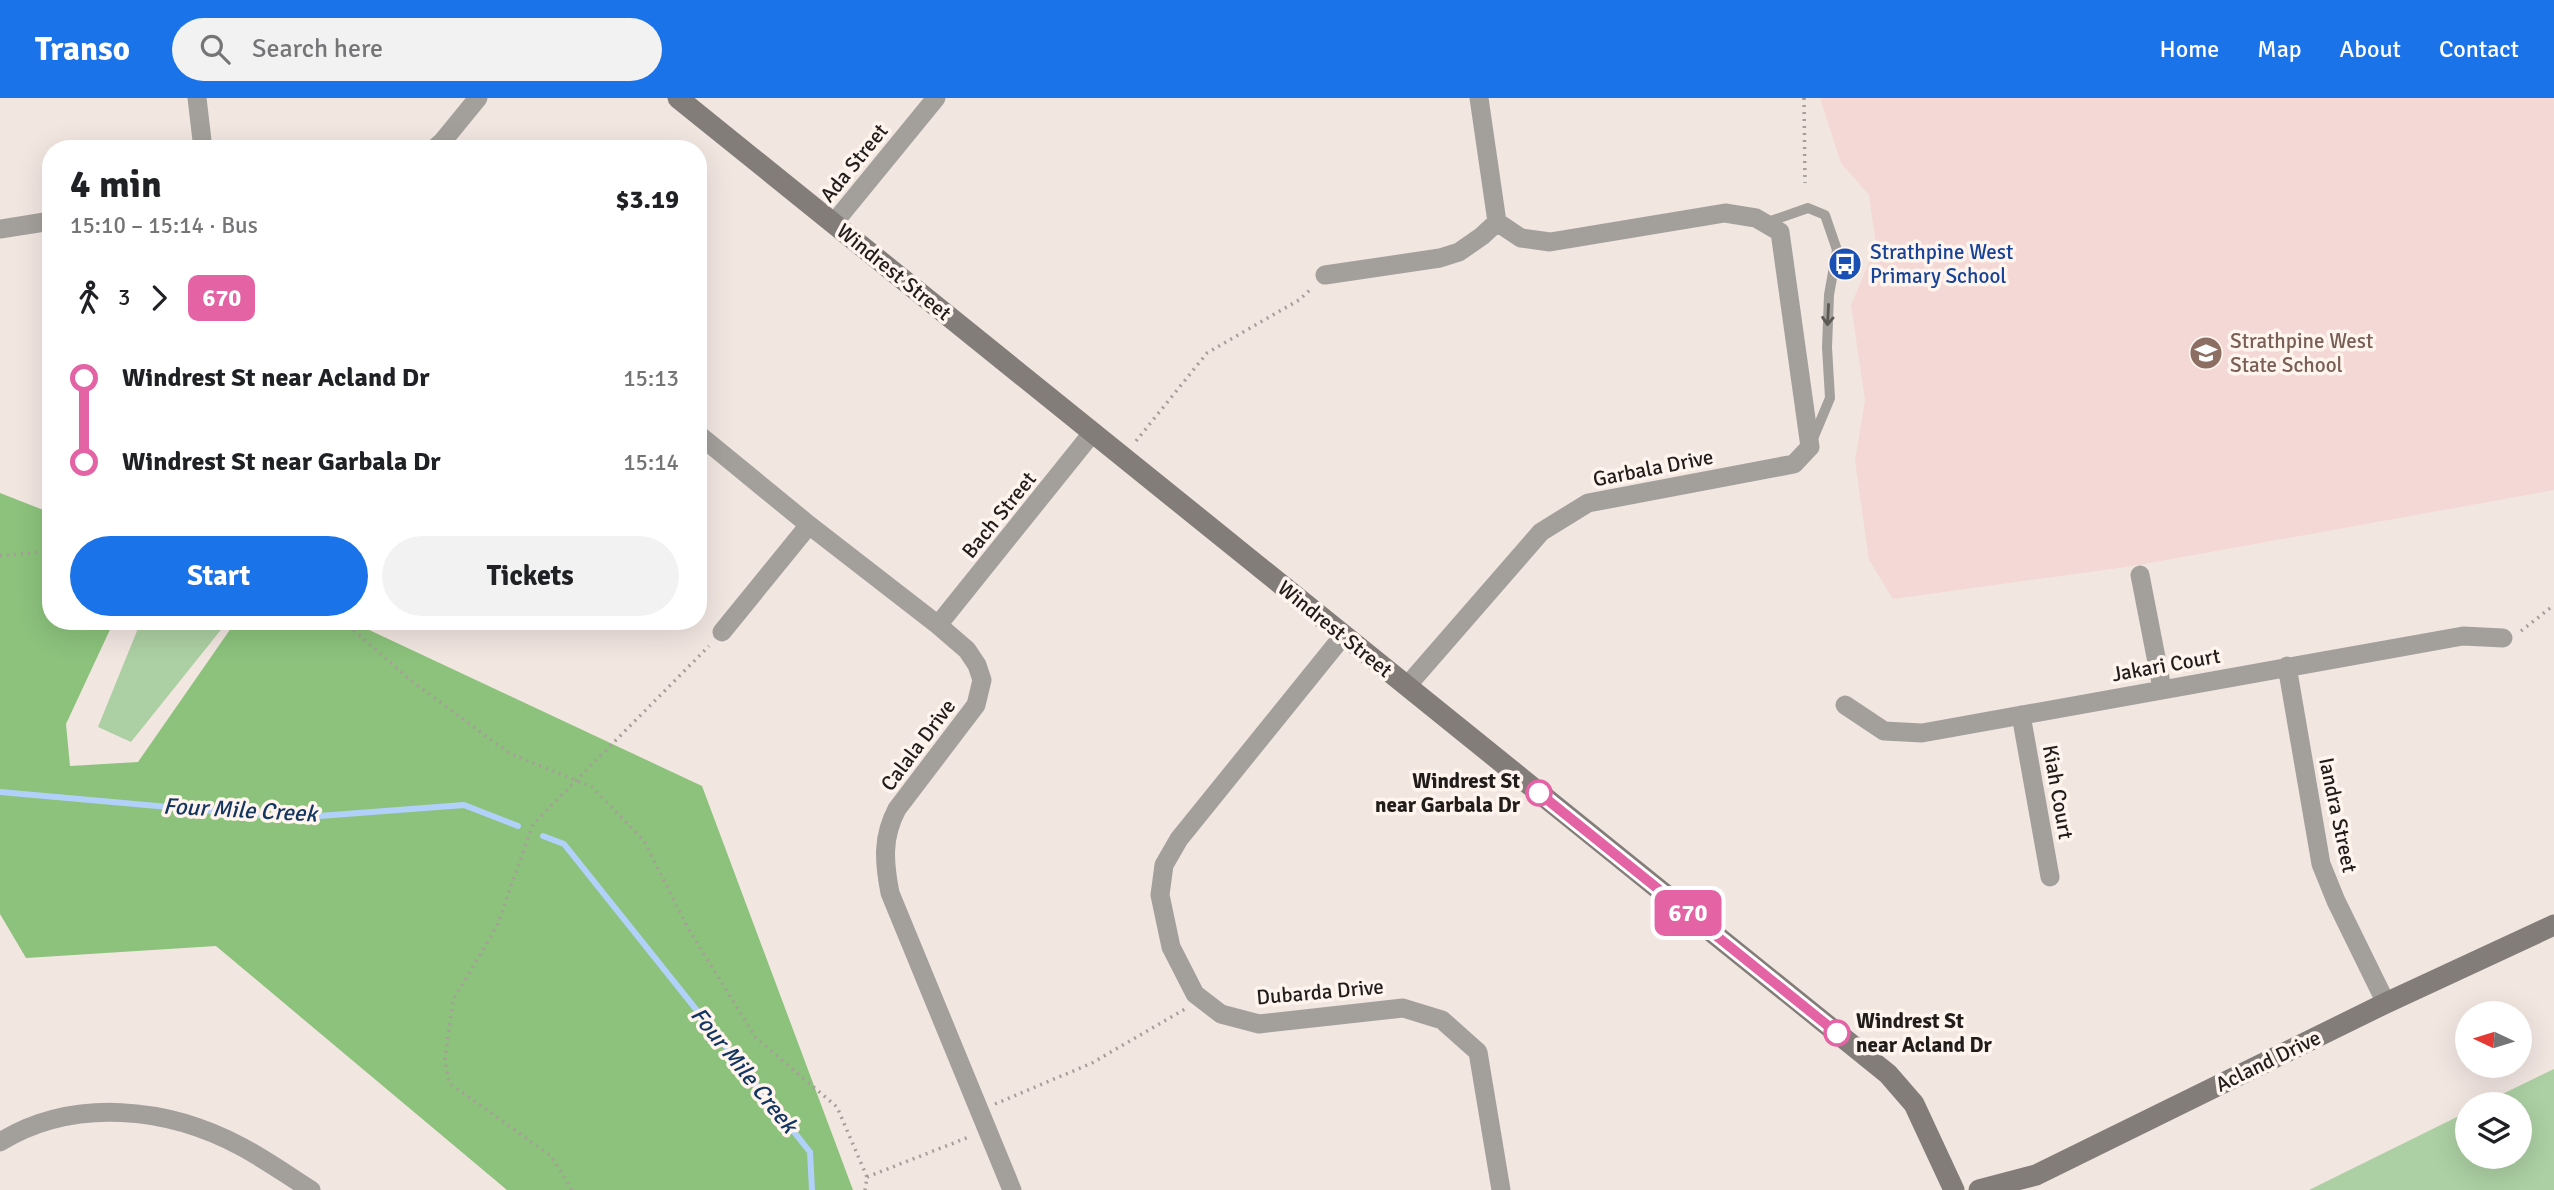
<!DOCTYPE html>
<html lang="en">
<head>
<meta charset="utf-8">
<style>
  body { margin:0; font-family:Signika,sans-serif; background:#f2f2f2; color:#202124; height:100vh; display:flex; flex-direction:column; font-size:26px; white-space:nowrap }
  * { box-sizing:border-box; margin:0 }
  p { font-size:23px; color:#757577 }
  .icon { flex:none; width:38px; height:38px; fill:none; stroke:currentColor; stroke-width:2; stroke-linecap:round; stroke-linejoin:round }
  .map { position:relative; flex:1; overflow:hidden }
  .panel { position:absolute; left:42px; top:42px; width:665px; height:490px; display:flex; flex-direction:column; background:#fff; border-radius:28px; box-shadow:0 7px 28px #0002 }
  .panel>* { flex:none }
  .badge { padding:0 14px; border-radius:10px; font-size:24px; line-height:46px }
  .needle { width:46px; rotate:274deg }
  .tools { position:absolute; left:2455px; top:903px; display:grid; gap:14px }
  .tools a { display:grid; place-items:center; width:77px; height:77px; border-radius:50%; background:#fff; box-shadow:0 7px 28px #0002; font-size:35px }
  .map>.badge { position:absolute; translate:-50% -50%; box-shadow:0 0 0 4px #fff }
  .legs { display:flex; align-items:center; gap:10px; height:77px; padding:0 28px; font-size:23px }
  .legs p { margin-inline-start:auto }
  .head { display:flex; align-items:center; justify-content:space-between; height:119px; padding:0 28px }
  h1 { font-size:38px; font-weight:700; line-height:52px }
  .cta { display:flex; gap:14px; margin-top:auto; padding:14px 28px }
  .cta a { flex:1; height:80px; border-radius:42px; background:#1a73e8; color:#fff; font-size:28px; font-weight:700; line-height:80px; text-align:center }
  .cta a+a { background:#f2f2f2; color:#202124 }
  ul { padding:0 28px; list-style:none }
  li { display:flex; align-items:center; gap:24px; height:84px; font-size:26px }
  li i { display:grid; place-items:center; width:10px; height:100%; margin:0 9px; background:currentColor }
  li i::after { content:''; width:18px; height:18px; margin:-9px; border:5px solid; border-radius:50%; background:#fff }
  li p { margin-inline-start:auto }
  li:first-child i { background:linear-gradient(#0000 50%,currentColor 0) }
  li:last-child i { background:linear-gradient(currentColor 50%,#0000 0) }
  header { display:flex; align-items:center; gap:42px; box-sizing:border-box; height:98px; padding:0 35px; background:#1a73e8; color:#fff }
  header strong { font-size:33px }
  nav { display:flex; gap:38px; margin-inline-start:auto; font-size:24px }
  .search { width:490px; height:63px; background:#f2f2f2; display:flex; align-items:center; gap:18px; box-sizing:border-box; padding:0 24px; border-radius:38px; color:#757577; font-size:26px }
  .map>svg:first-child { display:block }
  .education { fill:#f3d8d6 }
  .green { fill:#accfa3 }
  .forest { fill:#8cc27c }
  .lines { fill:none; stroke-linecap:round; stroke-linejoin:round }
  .stream { stroke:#b1d1fa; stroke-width:6 }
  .path { stroke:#a79e9a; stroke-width:3.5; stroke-dasharray:2 5; stroke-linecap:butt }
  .lane { stroke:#a3a09c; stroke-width:10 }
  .street { stroke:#a3a09c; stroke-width:19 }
  .secondary { stroke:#827d78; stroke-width:21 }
  .oneway { stroke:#5c5855 }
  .line-1-casing { stroke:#fff; stroke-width:16 }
  .line-1 { stroke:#e463a4; stroke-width:10 }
  .stop-1-dot { fill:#fff; stroke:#e463a4; stroke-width:3.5 }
  .labels { text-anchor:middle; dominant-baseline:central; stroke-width:7; stroke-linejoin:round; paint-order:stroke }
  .street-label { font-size:21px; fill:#211d1b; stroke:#fff4ee }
  .transit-label { font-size:21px; fill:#164399; stroke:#fff4ee; text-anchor:start }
  .education-label { font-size:21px; fill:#785e54; stroke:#fff4ee; text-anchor:start }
  .stop-label { font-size:21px; font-weight:bold; fill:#211d1b; stroke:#fff4ee; text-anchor:end }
  .water-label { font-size:23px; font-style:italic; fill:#133661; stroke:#fff4ee }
</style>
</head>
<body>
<header>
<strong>Transo</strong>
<div class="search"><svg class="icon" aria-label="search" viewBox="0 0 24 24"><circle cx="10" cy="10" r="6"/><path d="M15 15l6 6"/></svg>Search here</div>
<nav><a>Home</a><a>Map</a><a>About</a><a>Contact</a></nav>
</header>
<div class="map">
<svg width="2554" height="1092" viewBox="0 0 2554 1092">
  <rect width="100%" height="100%" fill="#f2e6e1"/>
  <path class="education" d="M 1820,0 L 2554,0 L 2554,392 L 2133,468 L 1893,501 L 1869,462 L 1855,363 L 1865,302 L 1851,207 L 1876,148 L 1869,97 L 1841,65 Z"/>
  <path class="green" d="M 141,523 L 228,523 L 131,644 L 98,629 Z
    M 2554,971 L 2554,1092 L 2309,1092 L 2467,1014 L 2468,1059 L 2520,1059 L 2520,1006 L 2482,1006 Z"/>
  <path class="forest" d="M 0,395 L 51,415 L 51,523 L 114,523 L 66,626 L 70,668 L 138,664 L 236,523 L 350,523 L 702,688 L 853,1092 L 507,1092 L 216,848 L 26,860 L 0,816 Z"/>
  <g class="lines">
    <path class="stream" d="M 0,694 L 293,720 L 464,707 L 518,728
      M 543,738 L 564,746 L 810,1054 L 812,1092"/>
    <path class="path" d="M 1804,0 L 1805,85
      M 1136,343 L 1207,255 L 1299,202 L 1312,190
      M 0,458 L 51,453
      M 343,523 L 414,585 L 509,655 L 592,689 L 644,743 L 688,830 L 756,940 L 837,1009 L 867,1079 L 865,1092
      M 2521,533 L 2554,507
      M 995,1006 L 1092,965 L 1185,911
      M 867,1079 L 969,1039
      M 572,1092 L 551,1058 L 449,985 L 445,961 L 453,902 L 497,828 L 533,726 L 709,548"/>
    <path class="lane" d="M 1765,125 L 1808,110 L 1825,117 L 1837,152 L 1829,197 L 1827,249 L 1830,300 L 1812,343"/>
    <path class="street" d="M 197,0 L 203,51
      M 1479,0 L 1497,124
      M 434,51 L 442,44 L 478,0
      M 833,126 L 936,0
      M 0,131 L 51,123
      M 1325,177 L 1440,160 L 1459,154 L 1482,138 L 1497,124
      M 698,336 L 809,427 L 938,527 L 967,552 L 977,567 L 982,582 L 976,607 L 897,711 C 882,739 884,764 890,795 L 1012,1092
      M 2140,477 L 2162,590
      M 938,527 L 1093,334
      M 722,534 L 809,427
      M 1343,538 L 1179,741 L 1164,767 L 1160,797 L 1171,849 L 1195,896 L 1221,916 L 1259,926 L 1403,910 L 1442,922 L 1478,954 L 1501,1092
      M 2287,568 L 2321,766 L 2336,803 L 2386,905
      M 1407,588 L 1541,434 L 1588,405 L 1794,366 L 1810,349 L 1780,134 L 1756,120 L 1725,115 L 1550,144 L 1521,140 L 1497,124
      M 1845,607 L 1884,633 L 1922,635 L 2463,538 L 2503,540
      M 2021,617 L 2050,779
      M 0,1044 C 74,999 168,1009 242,1049 C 266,1062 289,1078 311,1092"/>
    <path class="secondary" d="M 678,0 L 1888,976 L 1914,1006 L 1954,1092
      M 1979,1092 L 2036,1077 L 2386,905 L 2554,827"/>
  </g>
  <defs><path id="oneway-shaft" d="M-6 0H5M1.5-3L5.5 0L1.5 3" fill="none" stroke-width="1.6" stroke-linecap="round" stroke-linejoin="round" transform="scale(1.75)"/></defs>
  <use class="oneway" href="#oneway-shaft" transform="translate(1828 217) rotate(93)"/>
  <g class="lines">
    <defs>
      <path id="line-1" d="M 1539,695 L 1837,935"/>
    </defs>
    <use href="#line-1" class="line-1-casing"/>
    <use href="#line-1" class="line-1"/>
  </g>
  <defs>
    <symbol id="bus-disc" viewBox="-11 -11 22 22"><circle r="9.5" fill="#1a4fb4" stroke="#fff4ee"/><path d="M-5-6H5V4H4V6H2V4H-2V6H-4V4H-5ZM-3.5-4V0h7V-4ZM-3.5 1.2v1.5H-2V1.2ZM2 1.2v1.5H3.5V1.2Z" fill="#fff"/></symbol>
    <symbol id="school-disc" viewBox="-11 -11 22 22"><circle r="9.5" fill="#8d6e63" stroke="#fff4ee"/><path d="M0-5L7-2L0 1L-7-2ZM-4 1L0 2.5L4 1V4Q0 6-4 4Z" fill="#fff"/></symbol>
  </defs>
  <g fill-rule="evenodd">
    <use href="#bus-disc" x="1826" y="147" width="38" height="38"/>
    <use href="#school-disc" x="2187" y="236" width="38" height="38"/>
  </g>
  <g class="stop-1-dot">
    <circle cx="1539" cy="695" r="12"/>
    <circle cx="1837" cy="935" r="12"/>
  </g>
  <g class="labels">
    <g class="street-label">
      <text transform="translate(854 65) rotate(-51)">Ada Street</text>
      <text transform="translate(894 174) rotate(39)">Windrest Street</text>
      <text transform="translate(1653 370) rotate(-11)">Garbala Drive</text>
      <text transform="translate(999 417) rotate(-51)">Bach Street</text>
      <text transform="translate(1335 531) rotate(39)">Windrest Street</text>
      <text transform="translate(2166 567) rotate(-10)">Jakari Court</text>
      <text transform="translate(918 647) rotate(-53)">Calala Drive</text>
      <text transform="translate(2058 694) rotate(80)">Kiah Court</text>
      <text transform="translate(2338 717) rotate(78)">Iandra Street</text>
      <text transform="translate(1320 894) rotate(-5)">Dubarda Drive</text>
      <text transform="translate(2268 963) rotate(-26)">Acland Drive</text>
    </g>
    <g class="transit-label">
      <text x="1870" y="154">Strathpine West<tspan x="1870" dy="24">Primary School</tspan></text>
    </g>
    <g class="education-label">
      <text x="2230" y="243">Strathpine West<tspan x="2230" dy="24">State School</tspan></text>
    </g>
    <g class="stop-label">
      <text x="1520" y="683">Windrest St<tspan x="1520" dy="24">near Garbala Dr</tspan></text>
      <text x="1856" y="923" text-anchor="start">Windrest St<tspan x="1856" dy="24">near Acland Dr</tspan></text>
    </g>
    <g class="water-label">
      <text transform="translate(240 712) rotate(3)">Four Mile Creek</text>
      <text transform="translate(744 972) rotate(51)">Four Mile Creek</text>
    </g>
  </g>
</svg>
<div class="tools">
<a><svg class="needle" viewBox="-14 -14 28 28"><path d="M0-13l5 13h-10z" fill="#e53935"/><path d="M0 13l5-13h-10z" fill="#757577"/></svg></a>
<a><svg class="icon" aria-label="layers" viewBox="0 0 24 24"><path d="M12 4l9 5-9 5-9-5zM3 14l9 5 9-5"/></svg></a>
</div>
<b class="badge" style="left:1688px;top:815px;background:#e463a4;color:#fff">670</b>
<section class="panel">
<div class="head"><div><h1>4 min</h1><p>15:10 – 15:14 · Bus</p></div><b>$3.19</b></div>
<div class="legs"><svg class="icon" aria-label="walk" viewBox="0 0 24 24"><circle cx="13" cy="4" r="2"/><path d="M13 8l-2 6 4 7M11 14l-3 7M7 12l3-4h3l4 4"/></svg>3<svg class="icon" aria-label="forward" viewBox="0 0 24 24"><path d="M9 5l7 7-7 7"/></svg><b class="badge" style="background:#e463a4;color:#fff">670</b></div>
<ul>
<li><i style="color:#e463a4"></i><b>Windrest St near Acland Dr</b><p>15:13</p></li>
<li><i style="color:#e463a4"></i><b>Windrest St near Garbala Dr</b><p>15:14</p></li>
</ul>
<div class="cta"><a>Start</a><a>Tickets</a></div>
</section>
</div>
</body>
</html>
